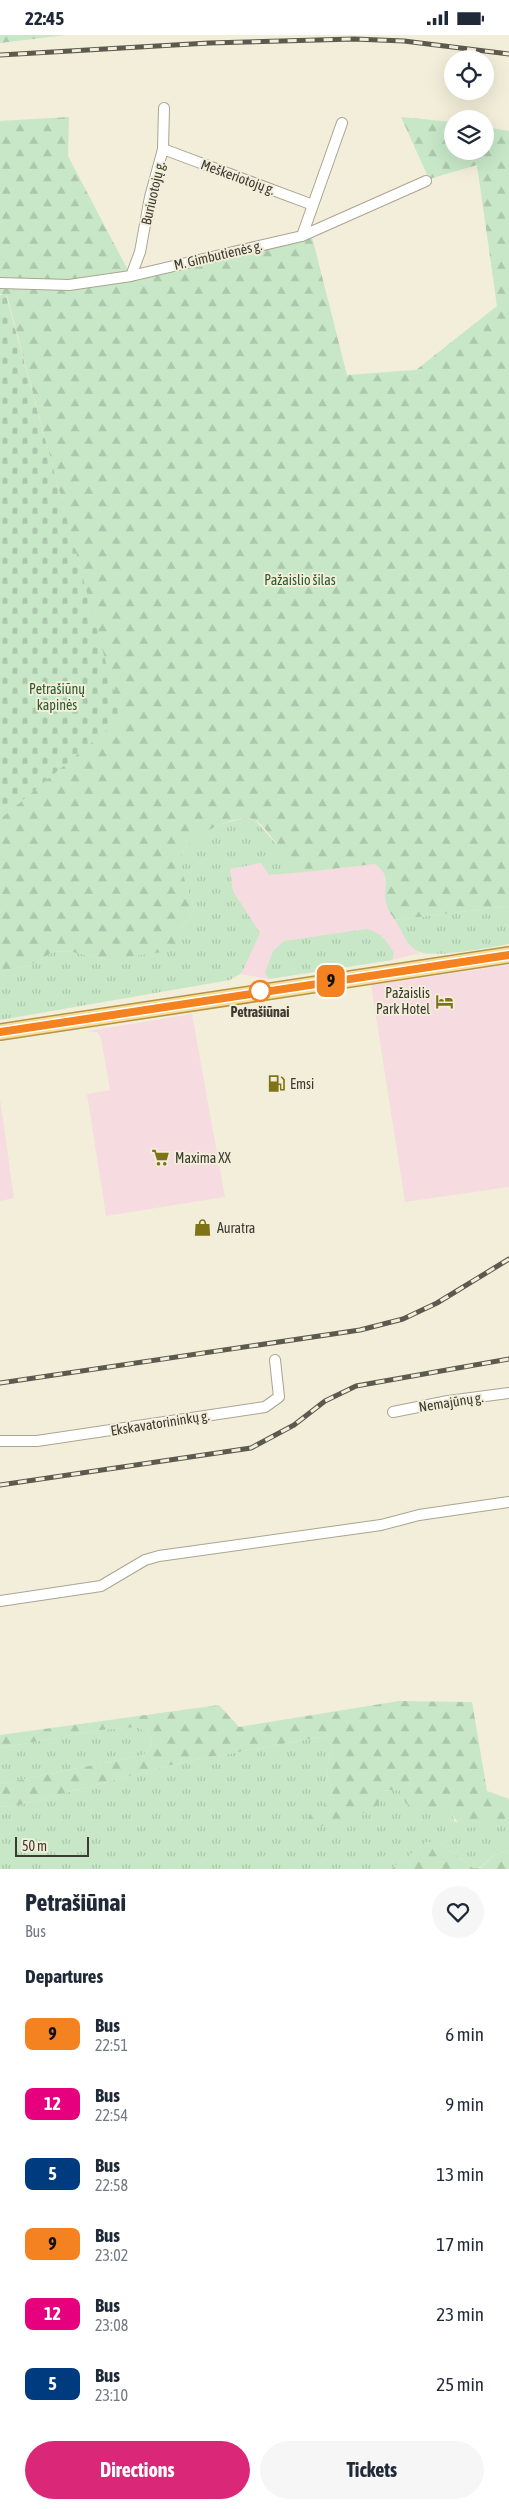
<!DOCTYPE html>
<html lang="en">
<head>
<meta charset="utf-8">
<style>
  body { margin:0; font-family:"Asap Condensed",sans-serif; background:#f6f6f7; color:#1f2937; height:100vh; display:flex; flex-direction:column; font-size:19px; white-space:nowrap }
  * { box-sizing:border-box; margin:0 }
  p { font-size:16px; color:#747a83 }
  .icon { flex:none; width:28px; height:28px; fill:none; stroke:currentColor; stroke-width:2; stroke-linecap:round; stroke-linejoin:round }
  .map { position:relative; height:1834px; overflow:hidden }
  .details { display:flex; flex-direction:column; background:#fff; flex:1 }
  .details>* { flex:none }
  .badge { padding:0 10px; border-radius:8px; font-size:18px; line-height:32px }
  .controls { position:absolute; left:444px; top:15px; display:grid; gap:10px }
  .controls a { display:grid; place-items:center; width:50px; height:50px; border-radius:50%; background:#fff; box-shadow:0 5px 20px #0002; font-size:25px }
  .scale { position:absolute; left:15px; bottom:12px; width:74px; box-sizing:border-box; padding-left:5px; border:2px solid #3c3a32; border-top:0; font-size:14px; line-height:18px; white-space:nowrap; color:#3c3a32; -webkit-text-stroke:4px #f2eed9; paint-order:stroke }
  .map>.badge { position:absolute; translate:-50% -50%; box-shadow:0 0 0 2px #fff }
  h2 { padding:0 25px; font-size:19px; line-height:45px }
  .round { display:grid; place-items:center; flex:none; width:52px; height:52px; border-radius:26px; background:#f6f6f7 }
  .summary { display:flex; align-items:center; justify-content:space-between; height:85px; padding:0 25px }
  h1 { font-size:24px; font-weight:700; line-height:38px }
  .primary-button { display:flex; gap:10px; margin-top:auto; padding:10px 25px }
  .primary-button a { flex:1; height:58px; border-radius:30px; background:#db2777; color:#fff; font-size:20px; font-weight:700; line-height:58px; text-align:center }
  .primary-button a+a { background:#f6f6f7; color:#1f2937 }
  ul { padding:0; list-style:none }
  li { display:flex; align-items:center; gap:15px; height:70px; padding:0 25px }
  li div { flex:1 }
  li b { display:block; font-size:19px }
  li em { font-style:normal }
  li .badge { min-width:55px; font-weight:700; text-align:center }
  .status { display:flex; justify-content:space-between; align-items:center; height:35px; padding:0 25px; background:#fff; direction:ltr }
  .status svg { height:14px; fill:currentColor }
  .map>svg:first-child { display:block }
  .commercial { fill:#f6dce0 }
  .grass { fill:url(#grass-tufts) }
  .forest { fill:url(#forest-firs) }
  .cemetery { fill:url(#cemetery-stones) }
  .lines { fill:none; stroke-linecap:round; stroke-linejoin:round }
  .minor-casing { stroke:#aaa592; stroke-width:12 }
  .primary-casing { stroke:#b49445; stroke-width:18 }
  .minor { stroke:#fff; stroke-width:10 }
  .primary { stroke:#f9dc95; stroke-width:15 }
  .rail-casing { stroke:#5c594f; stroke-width:5 }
  .rail { stroke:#f2eed9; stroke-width:3; stroke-dasharray:9; stroke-linecap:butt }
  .line-casing { stroke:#fff; stroke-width:11 }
  .line { stroke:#f58220; stroke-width:8 }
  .stop-dot { fill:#fff; stroke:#f58220; stroke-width:2.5 }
  .labels { text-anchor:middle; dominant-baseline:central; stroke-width:4; stroke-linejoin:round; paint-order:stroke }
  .street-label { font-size:14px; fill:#3c3a32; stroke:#f2eed9 }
  .park-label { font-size:14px; fill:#2b5b2d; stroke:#f2eed9 }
  .poi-label { font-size:14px; fill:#3c3a32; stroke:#f2eed9; text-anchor:start }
  .stop-label { font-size:14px; font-weight:bold; fill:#3c3a32; stroke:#f2eed9 }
</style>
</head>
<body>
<div class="status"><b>22:45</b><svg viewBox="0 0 49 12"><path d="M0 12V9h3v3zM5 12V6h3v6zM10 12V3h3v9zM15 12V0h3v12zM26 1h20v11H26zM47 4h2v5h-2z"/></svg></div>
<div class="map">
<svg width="509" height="1834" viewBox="0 0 509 1834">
  <defs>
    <pattern id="grass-tufts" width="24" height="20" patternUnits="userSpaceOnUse" patternTransform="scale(1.25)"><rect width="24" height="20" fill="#c7e7c7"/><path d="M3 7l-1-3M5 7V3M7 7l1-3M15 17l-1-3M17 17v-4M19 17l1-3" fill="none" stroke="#acc7ab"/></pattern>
    <pattern id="forest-firs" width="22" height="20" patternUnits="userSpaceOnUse" patternTransform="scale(1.25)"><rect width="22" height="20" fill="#c7e7c7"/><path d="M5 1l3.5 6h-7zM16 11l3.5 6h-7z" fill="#acc7ab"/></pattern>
    <pattern id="cemetery-stones" width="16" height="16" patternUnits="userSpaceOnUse" patternTransform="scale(1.25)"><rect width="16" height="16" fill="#c7e7c7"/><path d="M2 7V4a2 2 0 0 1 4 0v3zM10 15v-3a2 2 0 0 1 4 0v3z" fill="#acc7ab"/></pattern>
  </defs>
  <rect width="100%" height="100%" fill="#f2eed9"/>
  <path class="commercial" d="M 261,828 L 269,840 L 375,829 L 382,834 L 387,848 L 386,870 L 413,914 L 420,918 L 392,925 L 269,944 L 240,939 L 259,898 L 233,856 L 230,834 Z
    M 509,930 L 509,1152 L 405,1167 L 371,950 Z
    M 192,979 L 225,1162 L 106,1181 L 87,1059 L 110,1055 L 101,1003 L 97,997 L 87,996 Z
    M 0,1064 L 14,1163 L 0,1166 Z"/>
  <path class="grass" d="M 245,783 L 255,785 L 289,824 L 305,837 L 269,840 L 261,828 L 230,834 L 233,856 L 260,898 L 244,933 L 240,939 L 230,945 L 0,985 L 0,937 L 31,930 L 53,917 L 68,916 L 108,925 L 178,911 L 178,895 L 192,881 L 194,874 C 190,860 183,844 181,829 C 178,799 223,788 245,783 Z
    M 509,871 L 509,909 C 490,912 427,926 414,914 C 406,908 401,894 395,885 Z
    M 366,894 C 381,897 386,905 394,918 L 392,925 L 269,944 L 265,938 L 273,916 L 284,906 Z
    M 137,1692 L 147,1697 L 152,1705 L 151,1714 L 143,1720 L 0,1749 L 0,1713 L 100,1695 Z
    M 320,1702 L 330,1706 L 332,1716 L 326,1736 L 334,1766 L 382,1756 L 400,1754 L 406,1769 L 421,1773 L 450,1774 L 455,1787 L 509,1785 L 509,1817 L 500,1816 L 479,1833 L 473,1833 L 439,1807 L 427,1807 L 391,1834 L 0,1834 L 0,1771 L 11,1772 L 179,1728 Z"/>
  <path class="forest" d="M 0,0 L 66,0 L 0,8 Z
    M 69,82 L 68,121 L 131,241 L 311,198 L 347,340 L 416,335 L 497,271 L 477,130 L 429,144 L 401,82 L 452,87 L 452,116 L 485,116 L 485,92 L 509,96 L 509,871 L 395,885 C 393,881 388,876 387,871 C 381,854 394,843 375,829 L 305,837 C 299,833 292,828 287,823 C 279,814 265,790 255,785 C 239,776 187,802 182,818 C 178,834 190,858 194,874 L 192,881 L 178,895 L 178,911 L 175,915 L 108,925 L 68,916 L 53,917 L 31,930 L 0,937 L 0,784 L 120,683 L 7,261 L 0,259 L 0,86 Z
    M 399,1666 L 472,1667 L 487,1756 L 509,1764 L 509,1785 C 481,1785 464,1808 450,1774 L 421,1774 L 406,1769 L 399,1754 L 382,1756 L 378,1770 L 351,1785 L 317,1792 L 308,1787 L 310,1779 L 334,1766 L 326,1736 L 332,1716 L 330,1706 L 320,1702 L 179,1728 L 11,1772 L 0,1771 L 0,1749 L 143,1720 L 151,1714 L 152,1705 L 147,1697 L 137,1692 L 100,1695 L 0,1713 L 0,1700 L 219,1670 L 239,1692 Z
    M 427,1807 L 439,1807 L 473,1833 L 480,1833 L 500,1816 L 509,1817 L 509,1834 L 391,1834 Z"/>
  <path class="cemetery" d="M 0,260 L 6,260 L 121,683 L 0,784 Z"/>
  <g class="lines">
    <defs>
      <path id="minor" d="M 163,114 L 313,170
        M 302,201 L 342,88
        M 131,241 L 140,217 L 150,162 L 163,114 L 164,73
        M 0,248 L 69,250 L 131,241 L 302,201 L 426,146
        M 393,1377 L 448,1366 L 509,1358
        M 0,1406 L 37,1406 L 265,1372 L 279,1362 L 275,1325
        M 0,1566 L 101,1551 L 145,1525 L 159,1521 L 381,1490 L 419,1480 L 509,1467"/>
      <path id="primary" d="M 0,997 L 509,920"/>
    </defs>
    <use href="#minor" class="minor-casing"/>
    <use href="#primary" class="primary-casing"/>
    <use href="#minor" class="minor"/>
    <use href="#primary" class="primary"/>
    <defs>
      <path id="rail" d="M 0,20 L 209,8 L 354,4 L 404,6 L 509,19
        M 0,1348 L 360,1295 L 403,1284 L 437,1268 L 509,1224
        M 0,1450 L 251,1413 L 294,1390 L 325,1366 L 356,1351 L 509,1324"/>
    </defs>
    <use href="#rail" class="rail-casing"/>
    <use href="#rail" class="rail"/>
  </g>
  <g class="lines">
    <defs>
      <path id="line" d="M 0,997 L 509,920"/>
    </defs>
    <use href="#line" class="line-casing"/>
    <use href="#line" class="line"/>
  </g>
  <defs>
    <symbol id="hotel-bare" viewBox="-9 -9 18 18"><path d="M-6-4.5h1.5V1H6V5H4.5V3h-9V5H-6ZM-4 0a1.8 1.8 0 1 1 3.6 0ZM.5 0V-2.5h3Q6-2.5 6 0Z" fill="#7e7417" stroke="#f2eed9" stroke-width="2.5" paint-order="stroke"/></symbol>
    <symbol id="fuel-bare" viewBox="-9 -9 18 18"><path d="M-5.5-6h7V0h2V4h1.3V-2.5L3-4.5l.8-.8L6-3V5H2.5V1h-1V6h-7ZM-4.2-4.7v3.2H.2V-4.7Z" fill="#7e7417" stroke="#f2eed9" stroke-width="2.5" paint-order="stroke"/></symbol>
    <symbol id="supermarket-bare" viewBox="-9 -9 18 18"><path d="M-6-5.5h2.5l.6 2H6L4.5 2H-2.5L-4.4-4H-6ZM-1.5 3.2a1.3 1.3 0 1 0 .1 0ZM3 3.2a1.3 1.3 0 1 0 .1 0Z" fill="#7e7417" stroke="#f2eed9" stroke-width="2.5" paint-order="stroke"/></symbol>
    <symbol id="shop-bare" viewBox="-9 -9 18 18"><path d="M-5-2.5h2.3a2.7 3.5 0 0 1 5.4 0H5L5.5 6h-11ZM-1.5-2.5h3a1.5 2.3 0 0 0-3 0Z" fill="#7e7417" stroke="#f2eed9" stroke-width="2.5" paint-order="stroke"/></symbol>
  </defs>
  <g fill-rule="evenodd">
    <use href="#hotel-bare" x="432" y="954" width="25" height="25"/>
    <use href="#fuel-bare" x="264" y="1036" width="25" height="25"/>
    <use href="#supermarket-bare" x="148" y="1110" width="25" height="25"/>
    <use href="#shop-bare" x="190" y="1180" width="25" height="25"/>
  </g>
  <circle class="stop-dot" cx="260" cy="956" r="10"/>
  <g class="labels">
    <g class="street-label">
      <text transform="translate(238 142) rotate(20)">Meškeriotojų g.</text>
      <text transform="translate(153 158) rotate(-77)">Buriuotojų g.</text>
      <text transform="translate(218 220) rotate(-13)">M. Gimbutienės g.</text>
      <text transform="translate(451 1367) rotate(-9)">Nemajūnų g.</text>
      <text transform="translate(160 1388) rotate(-9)">Ekskavatorininkų g.</text>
    </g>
    <g class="park-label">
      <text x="300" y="545">Pažaislio šilas</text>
      <text x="57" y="654">Petrašiūnų<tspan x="57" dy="16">kapinės</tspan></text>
    </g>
    <g class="poi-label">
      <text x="430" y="958" text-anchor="end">Pažaislis<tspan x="430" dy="16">Park Hotel</tspan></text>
      <text x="290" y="1049">Emsi</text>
      <text x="175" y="1123">Maxima XX</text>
      <text x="217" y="1193">Auratra</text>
    </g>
    <g class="stop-label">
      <text x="260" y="977">Petrašiūnai</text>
    </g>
  </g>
</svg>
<div class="controls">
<a><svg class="icon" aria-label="locate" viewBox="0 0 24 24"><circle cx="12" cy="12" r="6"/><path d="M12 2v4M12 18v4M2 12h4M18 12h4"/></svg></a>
<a><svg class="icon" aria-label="layers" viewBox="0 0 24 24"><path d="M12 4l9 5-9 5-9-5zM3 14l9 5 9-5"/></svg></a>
</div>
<div class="scale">50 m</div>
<b class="badge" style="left:331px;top:946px;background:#f58220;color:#111">9</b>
</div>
<section class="details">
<div class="summary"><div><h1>Petrašiūnai</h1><p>Bus</p></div><a class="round"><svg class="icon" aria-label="heart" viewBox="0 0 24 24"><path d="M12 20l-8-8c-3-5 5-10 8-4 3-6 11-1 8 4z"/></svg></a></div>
<h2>Departures</h2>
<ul>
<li><span class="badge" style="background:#f58220;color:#111">9</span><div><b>Bus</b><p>22:51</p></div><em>6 min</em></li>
<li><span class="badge" style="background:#e6007e;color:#fff">12</span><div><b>Bus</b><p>22:54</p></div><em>9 min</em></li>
<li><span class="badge" style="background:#003b80;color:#fff">5</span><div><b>Bus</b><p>22:58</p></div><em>13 min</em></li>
<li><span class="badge" style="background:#f58220;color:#111">9</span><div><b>Bus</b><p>23:02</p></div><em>17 min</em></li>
<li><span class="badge" style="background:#e6007e;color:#fff">12</span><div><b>Bus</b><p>23:08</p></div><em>23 min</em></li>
<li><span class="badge" style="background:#003b80;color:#fff">5</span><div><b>Bus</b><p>23:10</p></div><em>25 min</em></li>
</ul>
<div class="primary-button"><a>Directions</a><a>Tickets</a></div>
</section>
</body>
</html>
